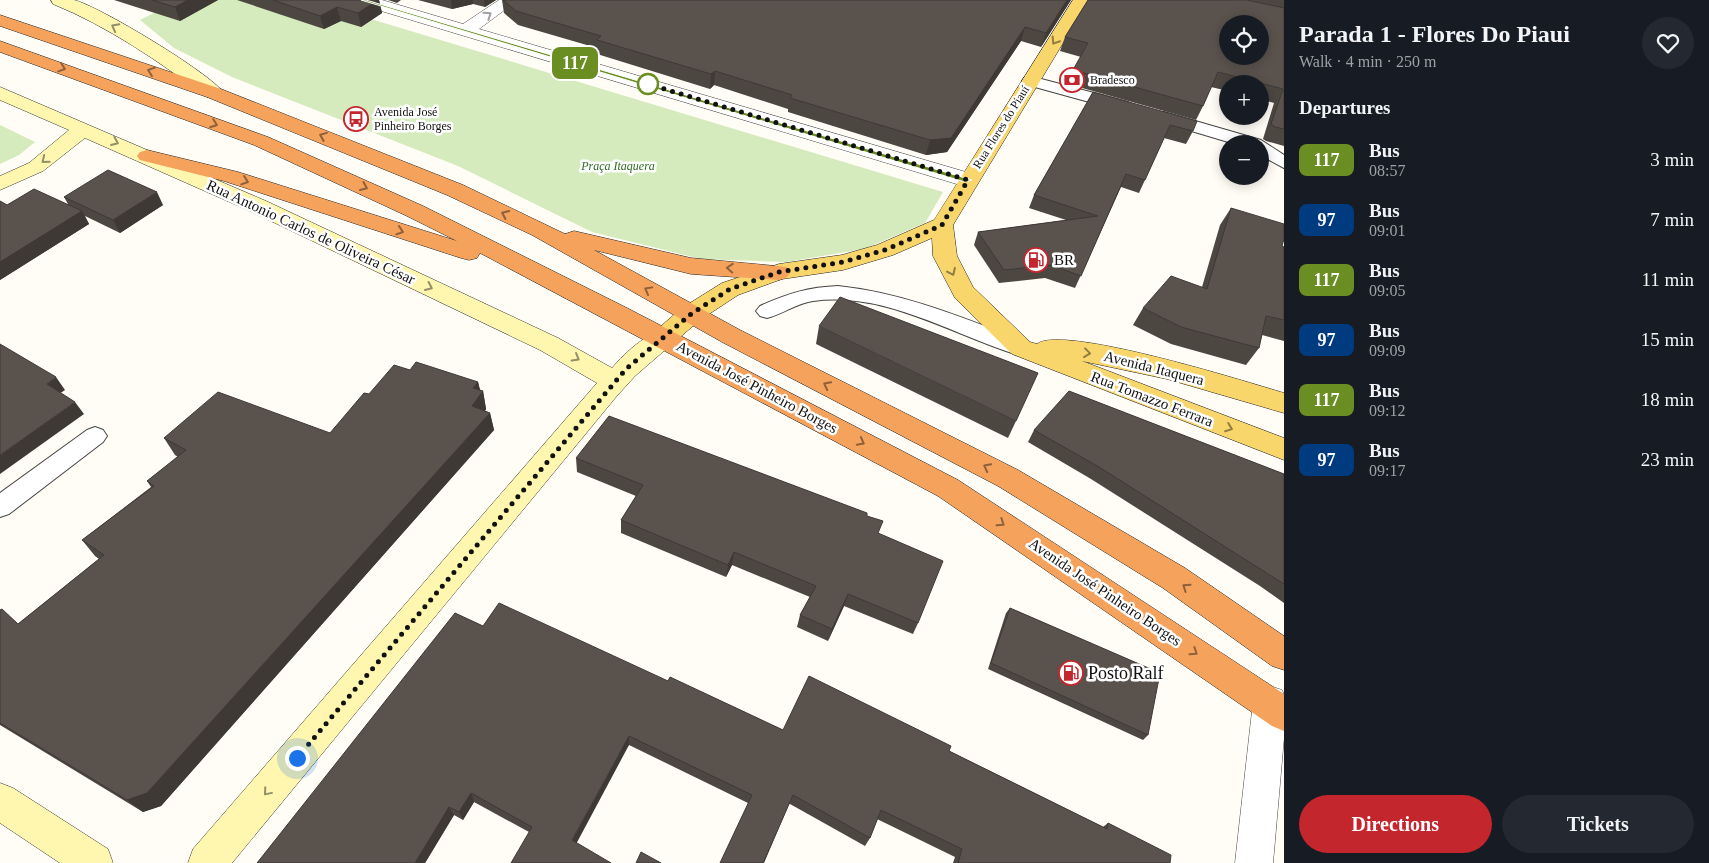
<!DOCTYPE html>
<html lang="en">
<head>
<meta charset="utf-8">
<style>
  body { margin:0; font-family:"Times New Roman",serif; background:#242831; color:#f1f3f6; height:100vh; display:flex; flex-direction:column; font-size:19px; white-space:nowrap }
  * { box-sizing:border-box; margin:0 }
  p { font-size:16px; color:#9ea1a6 }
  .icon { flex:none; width:28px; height:28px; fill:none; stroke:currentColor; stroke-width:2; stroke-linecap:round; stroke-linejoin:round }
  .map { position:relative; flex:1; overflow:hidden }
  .details { display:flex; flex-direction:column; background:#171b24; width:425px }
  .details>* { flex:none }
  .badge { padding:0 10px; border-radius:8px; font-size:18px; line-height:32px }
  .tools { position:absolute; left:1219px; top:15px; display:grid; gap:10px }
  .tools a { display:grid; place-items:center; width:50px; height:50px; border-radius:50%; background:#171b24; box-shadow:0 2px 12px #0003; font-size:25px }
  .you { position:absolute; width:25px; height:25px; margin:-12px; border:4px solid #fff; border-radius:50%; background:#1a73e8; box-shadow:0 0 0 8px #1a73e833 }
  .map>.badge { position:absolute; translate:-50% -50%; box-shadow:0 0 0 2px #fff }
  h2 { padding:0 15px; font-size:19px; line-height:45px }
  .round { display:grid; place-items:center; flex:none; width:52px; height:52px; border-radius:26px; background:#242831 }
  .summary { display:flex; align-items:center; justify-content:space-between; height:85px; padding:0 15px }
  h1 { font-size:24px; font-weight:600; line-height:38px }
  .action { display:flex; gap:10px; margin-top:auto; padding:10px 15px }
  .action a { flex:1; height:58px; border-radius:30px; background:#c4262e; color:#fff; font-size:20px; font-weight:600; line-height:58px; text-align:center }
  .action a+a { background:#242831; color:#f1f3f6 }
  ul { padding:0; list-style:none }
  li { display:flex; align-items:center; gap:15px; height:60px; padding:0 15px }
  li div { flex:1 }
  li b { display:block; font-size:19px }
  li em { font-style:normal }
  li .badge { min-width:55px; font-weight:700; text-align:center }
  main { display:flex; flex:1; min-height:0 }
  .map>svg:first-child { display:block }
  .green { fill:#d5ebbd }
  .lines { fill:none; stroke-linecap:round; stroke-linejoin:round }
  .lane-casing { stroke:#444; stroke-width:2 }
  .street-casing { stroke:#444; stroke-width:1 }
  .secondary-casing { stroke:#333; stroke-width:1 }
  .primary-casing { stroke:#222; stroke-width:1 }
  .highway-casing { stroke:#222; stroke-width:1 }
  .lane { fill:#fff; fill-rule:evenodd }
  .street { fill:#fff; fill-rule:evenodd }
  .secondary { fill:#fff6b0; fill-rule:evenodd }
  .primary { fill:#f9d66b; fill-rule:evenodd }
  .highway { fill:#f5a25d; fill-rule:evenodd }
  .wall { fill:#4d4742 }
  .shaded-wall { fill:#3f3936 }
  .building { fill:#5a524d; stroke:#3f3936; fill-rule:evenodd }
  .oneway { stroke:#a0a0a0 }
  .oneway2 { stroke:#948f68 }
  .oneway3 { stroke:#917d42 }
  .oneway4 { stroke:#8e613b }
  .line { fill:#6b8e23; stroke:#fff }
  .walk { stroke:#111; stroke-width:5; stroke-dasharray:0 9 }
  .stop-dot { fill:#fff; stroke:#6b8e23; stroke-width:2.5 }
  .labels { text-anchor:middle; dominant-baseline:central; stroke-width:5; stroke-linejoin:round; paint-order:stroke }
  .far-poi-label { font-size:12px; fill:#111; stroke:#fff; text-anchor:start }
  .far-street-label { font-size:12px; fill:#111; stroke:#fff }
  .far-park-label { font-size:12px; font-style:italic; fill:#2f6b1f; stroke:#fff }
  .street-label { font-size:15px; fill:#111; stroke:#fff }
  .poi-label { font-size:15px; fill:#111; stroke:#fff; text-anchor:start }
  .near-poi-label { font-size:18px; fill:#111; stroke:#fff; text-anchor:start }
</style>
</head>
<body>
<main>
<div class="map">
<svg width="1284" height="863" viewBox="0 0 1284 863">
  <rect width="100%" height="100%" fill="#fffdf5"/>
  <path class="green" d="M 180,0 L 308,0 L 943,192 L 925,223 L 864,249 L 786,262 L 701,259 L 592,232 L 458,166 L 232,77 L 174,48 L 140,20 Z
    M 0,125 L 35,142 L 19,155 L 0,164 Z"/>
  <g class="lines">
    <defs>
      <path id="lane" d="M 1030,76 L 1128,102 L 1130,106 L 1128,110 L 1122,111 L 1024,84 L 1022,81 L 1024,78 Z
        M 1164,112 L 1261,140 L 1284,155 L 1284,168 L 1260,155 L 1260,144 L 1235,144 L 1158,121 L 1156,117 L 1158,113 Z
        M 838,286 C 905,293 966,319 1029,343 L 1032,348 L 1029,353 L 1021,356 C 954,336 886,291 813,301 C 797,303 783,314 767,318 L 760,316 L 756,311 L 760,306 C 786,294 809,287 838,286 Z
        M 95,427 L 103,430 L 107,436 L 103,442 L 9,514 L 0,517 L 0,493 L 87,430 Z"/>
      <path id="street" d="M 356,0 L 382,0 L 463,24 L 499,0 L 518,0 L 479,29 L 976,175 L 979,180 L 976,185 L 968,186 L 960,185 L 358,4 Z
        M 1270,686 L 1282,690 L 1284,695 L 1284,738 L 1273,863 L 1235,863 L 1253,702 L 1258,690 Z"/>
      <path id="secondary" d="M 51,0 C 58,0 67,0 74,0 C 99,6 210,73 224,93 L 221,97 L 207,97 C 158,61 109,27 53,4 Z
        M 0,87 L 266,201 L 558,338 L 612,368 C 625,353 652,326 672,332 L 676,338 L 672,344 L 635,376 L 616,397 L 232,863 L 188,863 L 193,849 L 597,383 L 540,350 L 250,211 L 85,138 L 43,171 L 0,190 L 0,176 L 29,163 L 69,130 L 0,100 Z
        M 0,783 L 13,788 L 108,849 L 113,863 L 60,863 L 0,823 Z"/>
      <path id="primary" d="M 1073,0 L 1089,0 L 953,225 L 957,256 L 973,287 L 1030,342 L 1037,344 C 1062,324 1247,382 1284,393 L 1284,413 L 1167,379 L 1082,361 L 1284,438 L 1284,460 L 1012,354 L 955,298 L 933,256 L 932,238 L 893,255 L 843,270 L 782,279 L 738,295 L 700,320 L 672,344 L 663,347 L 654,344 L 650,338 L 654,332 L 682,308 L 722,283 L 779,264 L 842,255 L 877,245 L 934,220 Z"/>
      <path id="highway" d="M 0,15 L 221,89 L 463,185 L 565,234 L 574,231 L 691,258 L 787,267 L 791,272 L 787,277 L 779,280 L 691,274 L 594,250 L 740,330 L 1018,470 L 1185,568 L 1284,636 L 1284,670 L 1272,666 L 1163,588 L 998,486 L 722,342 L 532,235 L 447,195 L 207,97 L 0,26 Z
        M 0,41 L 268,137 L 423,206 L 627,308 L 958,480 L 1284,694 L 1284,731 L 1272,726 L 938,496 L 480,253 L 477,258 L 469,260 L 461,258 L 224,181 L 140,160 L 137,156 L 140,152 L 147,150 L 238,172 L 457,241 L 407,216 L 254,145 L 0,52 Z"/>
    </defs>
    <use href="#lane" class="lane-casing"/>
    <use href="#street" class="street-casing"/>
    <use href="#secondary" class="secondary-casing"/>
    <use href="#primary" class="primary-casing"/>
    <use href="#highway" class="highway-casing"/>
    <use href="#lane" class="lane"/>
    <use href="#street" class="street"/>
    <use href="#secondary" class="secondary"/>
    <use href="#primary" class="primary"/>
    <use href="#highway" class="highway"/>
  </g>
  <path class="wall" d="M 114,0 L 218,0 L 180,21 Z
    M 237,0 L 379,0 L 382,13 L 361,27 L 341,21 L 324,29 Z
    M 388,0 L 401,0 L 397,3 Z
    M 418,0 L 496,0 L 485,7 L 473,4 L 452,9 Z
    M 502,0 L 1071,0 L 1041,47 L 1021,41 L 947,152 L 926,155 L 788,112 L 788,109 L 714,85 L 710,89 L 597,54 L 597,48 L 518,25 L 504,13 Z
    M 1088,0 L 1284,0 L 1284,146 L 1266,141 L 1263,139 L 1274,103 L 1260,99 L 1260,84 L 1228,84 L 1228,91 L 1211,87 L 1203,106 L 1196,120 L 1068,84 L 1073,70 L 1081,57 L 1060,51 L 1065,37 Z
    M 1093,92 L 1193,131 L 1186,144 L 1164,138 L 1139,193 L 1121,187 L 1075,288 L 1045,278 L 999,283 L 974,245 L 978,232 L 1066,220 L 1029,208 L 1034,195 Z
    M 64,197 L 163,205 L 120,233 L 85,216 L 89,224 L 0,280 L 0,201 L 7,205 L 68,204 Z
    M 1231,208 L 1282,246 L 1284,247 L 1284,341 L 1262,335 L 1259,348 L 1246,365 L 1171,344 L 1133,325 L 1143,308 L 1202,287 L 1220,225 Z
    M 819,326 L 1016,421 L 1008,438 L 816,344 Z
    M 410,370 L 478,382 L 480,390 L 483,391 L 486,409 L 485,411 L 490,413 L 494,430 L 161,806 L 143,812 L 0,725 L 0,610 L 18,624 L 99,559 L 95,556 L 82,540 L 151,487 L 147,481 L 178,457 L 175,455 L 164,438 L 330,433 L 369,394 Z
    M 1034,430 L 1284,474 L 1284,603 L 1260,586 L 1091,479 L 1028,442 Z
    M 576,458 L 867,516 L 879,534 L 918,623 L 913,634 L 844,606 L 828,641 L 797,627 L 800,615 L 810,597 L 732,565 L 726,577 L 621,533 L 621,520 L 636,496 L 577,472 Z
    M 1010,608 L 1148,735 L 1143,740 L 988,669 L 1006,613 Z
    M 483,626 L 668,681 L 783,730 L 949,751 L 1103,827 L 1108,823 L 1170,863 L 953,863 L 955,857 L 877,819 L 870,838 L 865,846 L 790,804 L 748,803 L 629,745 L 529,832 L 474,802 L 463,820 L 454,815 L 425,863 L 257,863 Z"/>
  <path class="shaded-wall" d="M 188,0 L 218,0 L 180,21 L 175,7 Z
    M 378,0 L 379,0 L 382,13 L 361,27 L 358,13 Z
    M 451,0 L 473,0 L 473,4 L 452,9 Z
    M 484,0 L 496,0 L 485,7 Z
    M 1067,0 L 1071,0 L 1041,47 L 1046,33 Z
    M 337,7 L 341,21 L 324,29 L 320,16 Z
    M 1025,27 L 1021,41 L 947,152 L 926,155 L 930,140 Z
    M 715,71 L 714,85 L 710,89 L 711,74 Z
    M 157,192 L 163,205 L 120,233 L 113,220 Z
    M 82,211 L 89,224 L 0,280 L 0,262 Z
    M 56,377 L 65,390 L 56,396 L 47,384 Z
    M 478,382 L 481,394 L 483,391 L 486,409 L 475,424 L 472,406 L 473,388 Z
    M 75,402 L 84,414 L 0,474 L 0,455 Z
    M 490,413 L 494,430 L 161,806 L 143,812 L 127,800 Z
    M 734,552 L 732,565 L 726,577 L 728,565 Z
    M 848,594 L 844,606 L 828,641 L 832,629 Z
    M 629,736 L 629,745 L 574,848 L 572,840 Z
    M 471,793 L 474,802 L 463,820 L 459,812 Z
    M 793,795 L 764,863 L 763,863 Z
    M 449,807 L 454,815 L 425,863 L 415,863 Z"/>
  <path class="building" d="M 152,0 L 188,0 L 175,7 Z
    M 273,0 L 378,0 L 358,13 L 337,7 L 320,16 Z
    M 503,0 L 1067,0 L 1046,33 L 1025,27 L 951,138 L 930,140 L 790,98 L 792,95 L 715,71 L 711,74 L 597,40 L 601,36 L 516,11 Z
    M 1088,0 L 1247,0 L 1284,8 L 1284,129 L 1275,127 L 1271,124 L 1283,89 L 1218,72 L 1203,106 L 1073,70 L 1088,43 L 1065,37 ZM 1228,24 L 1260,24 L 1260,56 L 1228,56 Z
    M 1093,92 L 1197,121 L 1193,131 L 1170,125 L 1145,180 L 1126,174 L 1081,276 L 1051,265 L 1004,270 L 978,232 L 1098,216 L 1034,195 Z
    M 108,170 L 157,192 L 113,220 L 64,197 Z
    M 34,189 L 82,211 L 0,262 L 0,201 L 7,205 Z
    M 1231,208 L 1284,224 L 1284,239 L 1282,246 L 1284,247 L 1284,320 L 1266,316 L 1259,348 L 1181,327 L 1143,308 L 1171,276 L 1207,289 Z
    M 840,297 L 1038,373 L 1016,421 L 819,326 Z
    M 0,344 L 56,377 L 47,384 L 75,402 L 0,455 Z
    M 416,362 L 478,382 L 473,388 L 483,391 L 472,406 L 490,413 L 147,793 L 127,800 L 0,723 L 0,610 L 2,609 L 18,624 L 104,555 L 82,540 L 154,486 L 147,481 L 186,450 L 164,438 L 218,392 L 330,433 L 364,393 L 369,394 L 394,365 L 410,370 Z
    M 1069,391 L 1284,474 L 1284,584 L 1099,467 L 1034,430 Z
    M 609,416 L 867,513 L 867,516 L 883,521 L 878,533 L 943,561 L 918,623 L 848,594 L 832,629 L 800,615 L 816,586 L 734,552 L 728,565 L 621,520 L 643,485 L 576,458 Z
    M 499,603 L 668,681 L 670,677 L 783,730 L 809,676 L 951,746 L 949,751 L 1107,829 L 1108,823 L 1171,855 L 1170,863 L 958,863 L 962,849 L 881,810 L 870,838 L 793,795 L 763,863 L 720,863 L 752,795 L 629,736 L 572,840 L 611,863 L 511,863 L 532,827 L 471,793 L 459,812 L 449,807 L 415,863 L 257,863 L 455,613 L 483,626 Z
    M 1010,608 L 1160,673 L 1148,735 L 991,663 Z
    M 641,852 L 661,863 L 636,863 Z"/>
  <defs><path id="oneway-chevron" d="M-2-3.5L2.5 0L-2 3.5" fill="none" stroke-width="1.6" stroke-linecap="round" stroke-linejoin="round" transform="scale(1.25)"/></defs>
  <use class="oneway" href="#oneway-chevron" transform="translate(488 15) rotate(-34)"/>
  <g class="oneway2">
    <use href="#oneway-chevron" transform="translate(115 27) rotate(-152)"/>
    <use href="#oneway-chevron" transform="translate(115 142) rotate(23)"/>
    <use href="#oneway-chevron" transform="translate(45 160) rotate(141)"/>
    <use href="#oneway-chevron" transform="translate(429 287) rotate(25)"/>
    <use href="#oneway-chevron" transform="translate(576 358) rotate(30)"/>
    <use href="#oneway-chevron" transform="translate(267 792) rotate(130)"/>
  </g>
  <g class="oneway3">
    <use href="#oneway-chevron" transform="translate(1055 41) rotate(122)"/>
    <use href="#oneway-chevron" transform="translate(952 272) rotate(65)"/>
    <use href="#oneway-chevron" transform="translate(1087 353) rotate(7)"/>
    <use href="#oneway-chevron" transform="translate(1229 428) rotate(21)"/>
  </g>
  <g class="oneway4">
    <use href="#oneway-chevron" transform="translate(62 68) rotate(19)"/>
    <use href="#oneway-chevron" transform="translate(151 71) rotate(-161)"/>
    <use href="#oneway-chevron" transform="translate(214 124) rotate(20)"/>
    <use href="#oneway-chevron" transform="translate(323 136) rotate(-158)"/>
    <use href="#oneway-chevron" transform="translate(245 181) rotate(19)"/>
    <use href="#oneway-chevron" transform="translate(364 187) rotate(24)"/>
    <use href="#oneway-chevron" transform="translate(505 214) rotate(-155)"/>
    <use href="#oneway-chevron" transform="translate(400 231) rotate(18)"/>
    <use href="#oneway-chevron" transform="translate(730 268) rotate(-176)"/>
    <use href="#oneway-chevron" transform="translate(648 290) rotate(-151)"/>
    <use href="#oneway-chevron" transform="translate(827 385) rotate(-153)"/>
    <use href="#oneway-chevron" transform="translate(861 442) rotate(28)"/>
    <use href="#oneway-chevron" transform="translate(987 467) rotate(-153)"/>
    <use href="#oneway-chevron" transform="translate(1001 523) rotate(34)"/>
    <use href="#oneway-chevron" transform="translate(1186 587) rotate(-145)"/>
    <use href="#oneway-chevron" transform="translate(1194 652) rotate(34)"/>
  </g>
  <path class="line" d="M 361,0 L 366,0 L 972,180 L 965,182 Z"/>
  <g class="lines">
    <path class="walk" d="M 297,758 L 626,369 L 691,314 L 730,289 L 779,272 L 843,262 L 885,250 L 942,225 L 968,180 L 641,82 L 648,84"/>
  </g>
  <defs>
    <symbol id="bank-ring" viewBox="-11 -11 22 22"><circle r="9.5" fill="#fff" stroke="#c4262e" stroke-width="1.5"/><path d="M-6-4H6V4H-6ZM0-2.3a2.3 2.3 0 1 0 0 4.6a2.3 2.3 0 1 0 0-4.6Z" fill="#c4262e"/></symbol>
    <symbol id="bus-ring" viewBox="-11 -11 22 22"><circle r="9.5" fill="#fff" stroke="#c4262e" stroke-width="1.5"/><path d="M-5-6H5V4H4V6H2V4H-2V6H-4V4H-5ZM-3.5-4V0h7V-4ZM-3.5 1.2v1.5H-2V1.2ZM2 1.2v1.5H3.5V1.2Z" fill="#c4262e"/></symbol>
    <symbol id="fuel-ring" viewBox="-11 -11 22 22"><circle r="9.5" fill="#fff" stroke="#c4262e" stroke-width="1.5"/><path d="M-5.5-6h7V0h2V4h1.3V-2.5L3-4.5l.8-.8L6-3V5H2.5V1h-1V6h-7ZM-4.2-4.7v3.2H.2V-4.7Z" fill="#c4262e"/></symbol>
  </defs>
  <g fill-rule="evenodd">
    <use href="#bank-ring" x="1058" y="66" width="28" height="28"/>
    <use href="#bus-ring" x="342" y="105" width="28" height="28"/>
    <use href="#fuel-ring" x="1022" y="246" width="28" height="28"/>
    <use href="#fuel-ring" x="1057" y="659" width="28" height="28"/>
  </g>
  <circle class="stop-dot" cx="648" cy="84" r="10"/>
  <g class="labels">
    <g class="far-poi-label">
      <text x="1090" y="80">Bradesco</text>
      <text x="374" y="112">Avenida José<tspan x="374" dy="14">Pinheiro Borges</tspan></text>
    </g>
    <g class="far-street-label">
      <text transform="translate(1001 127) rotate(-58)">Rua Flores do Piauí</text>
    </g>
    <g class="far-park-label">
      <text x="618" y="166">Praça Itaquera</text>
    </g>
    <g class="street-label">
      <text transform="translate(311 232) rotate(25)">Rua Antonio Carlos de Oliveira César</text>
      <text transform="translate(1154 368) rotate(14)">Avenida Itaquera</text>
      <text transform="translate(757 387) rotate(28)">Avenida José Pinheiro Borges</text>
      <text transform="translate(1152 399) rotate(21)">Rua Tomazzo Ferrara</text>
      <text transform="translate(1105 592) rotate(34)">Avenida José Pinheiro Borges</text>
    </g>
    <g class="poi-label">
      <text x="1054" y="260">BR</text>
    </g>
    <g class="near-poi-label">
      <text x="1088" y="673">Posto Ralf</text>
    </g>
  </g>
</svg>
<div class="tools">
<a><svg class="icon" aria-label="locate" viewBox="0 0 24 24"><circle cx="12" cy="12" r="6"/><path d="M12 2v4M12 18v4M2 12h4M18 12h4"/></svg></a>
<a>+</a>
<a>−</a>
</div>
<div class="you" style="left:297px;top:758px"></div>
<b class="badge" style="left:575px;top:63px;background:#6b8e23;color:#fff">117</b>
</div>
<section class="details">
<div class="summary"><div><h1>Parada 1 - Flores Do Piaui</h1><p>Walk · 4 min · 250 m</p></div><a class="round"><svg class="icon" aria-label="heart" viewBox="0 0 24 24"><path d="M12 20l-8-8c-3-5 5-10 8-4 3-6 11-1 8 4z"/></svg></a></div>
<h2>Departures</h2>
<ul>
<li><span class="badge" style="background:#6b8e23;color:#fff">117</span><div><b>Bus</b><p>08:57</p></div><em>3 min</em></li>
<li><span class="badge" style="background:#003b80;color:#fff">97</span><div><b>Bus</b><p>09:01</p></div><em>7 min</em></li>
<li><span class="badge" style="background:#6b8e23;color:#fff">117</span><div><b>Bus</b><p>09:05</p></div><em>11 min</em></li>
<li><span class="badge" style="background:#003b80;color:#fff">97</span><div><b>Bus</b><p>09:09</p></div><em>15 min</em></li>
<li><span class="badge" style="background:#6b8e23;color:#fff">117</span><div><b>Bus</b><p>09:12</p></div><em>18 min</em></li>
<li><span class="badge" style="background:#003b80;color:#fff">97</span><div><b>Bus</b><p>09:17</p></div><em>23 min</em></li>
</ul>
<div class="action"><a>Directions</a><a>Tickets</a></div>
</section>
</main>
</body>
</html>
